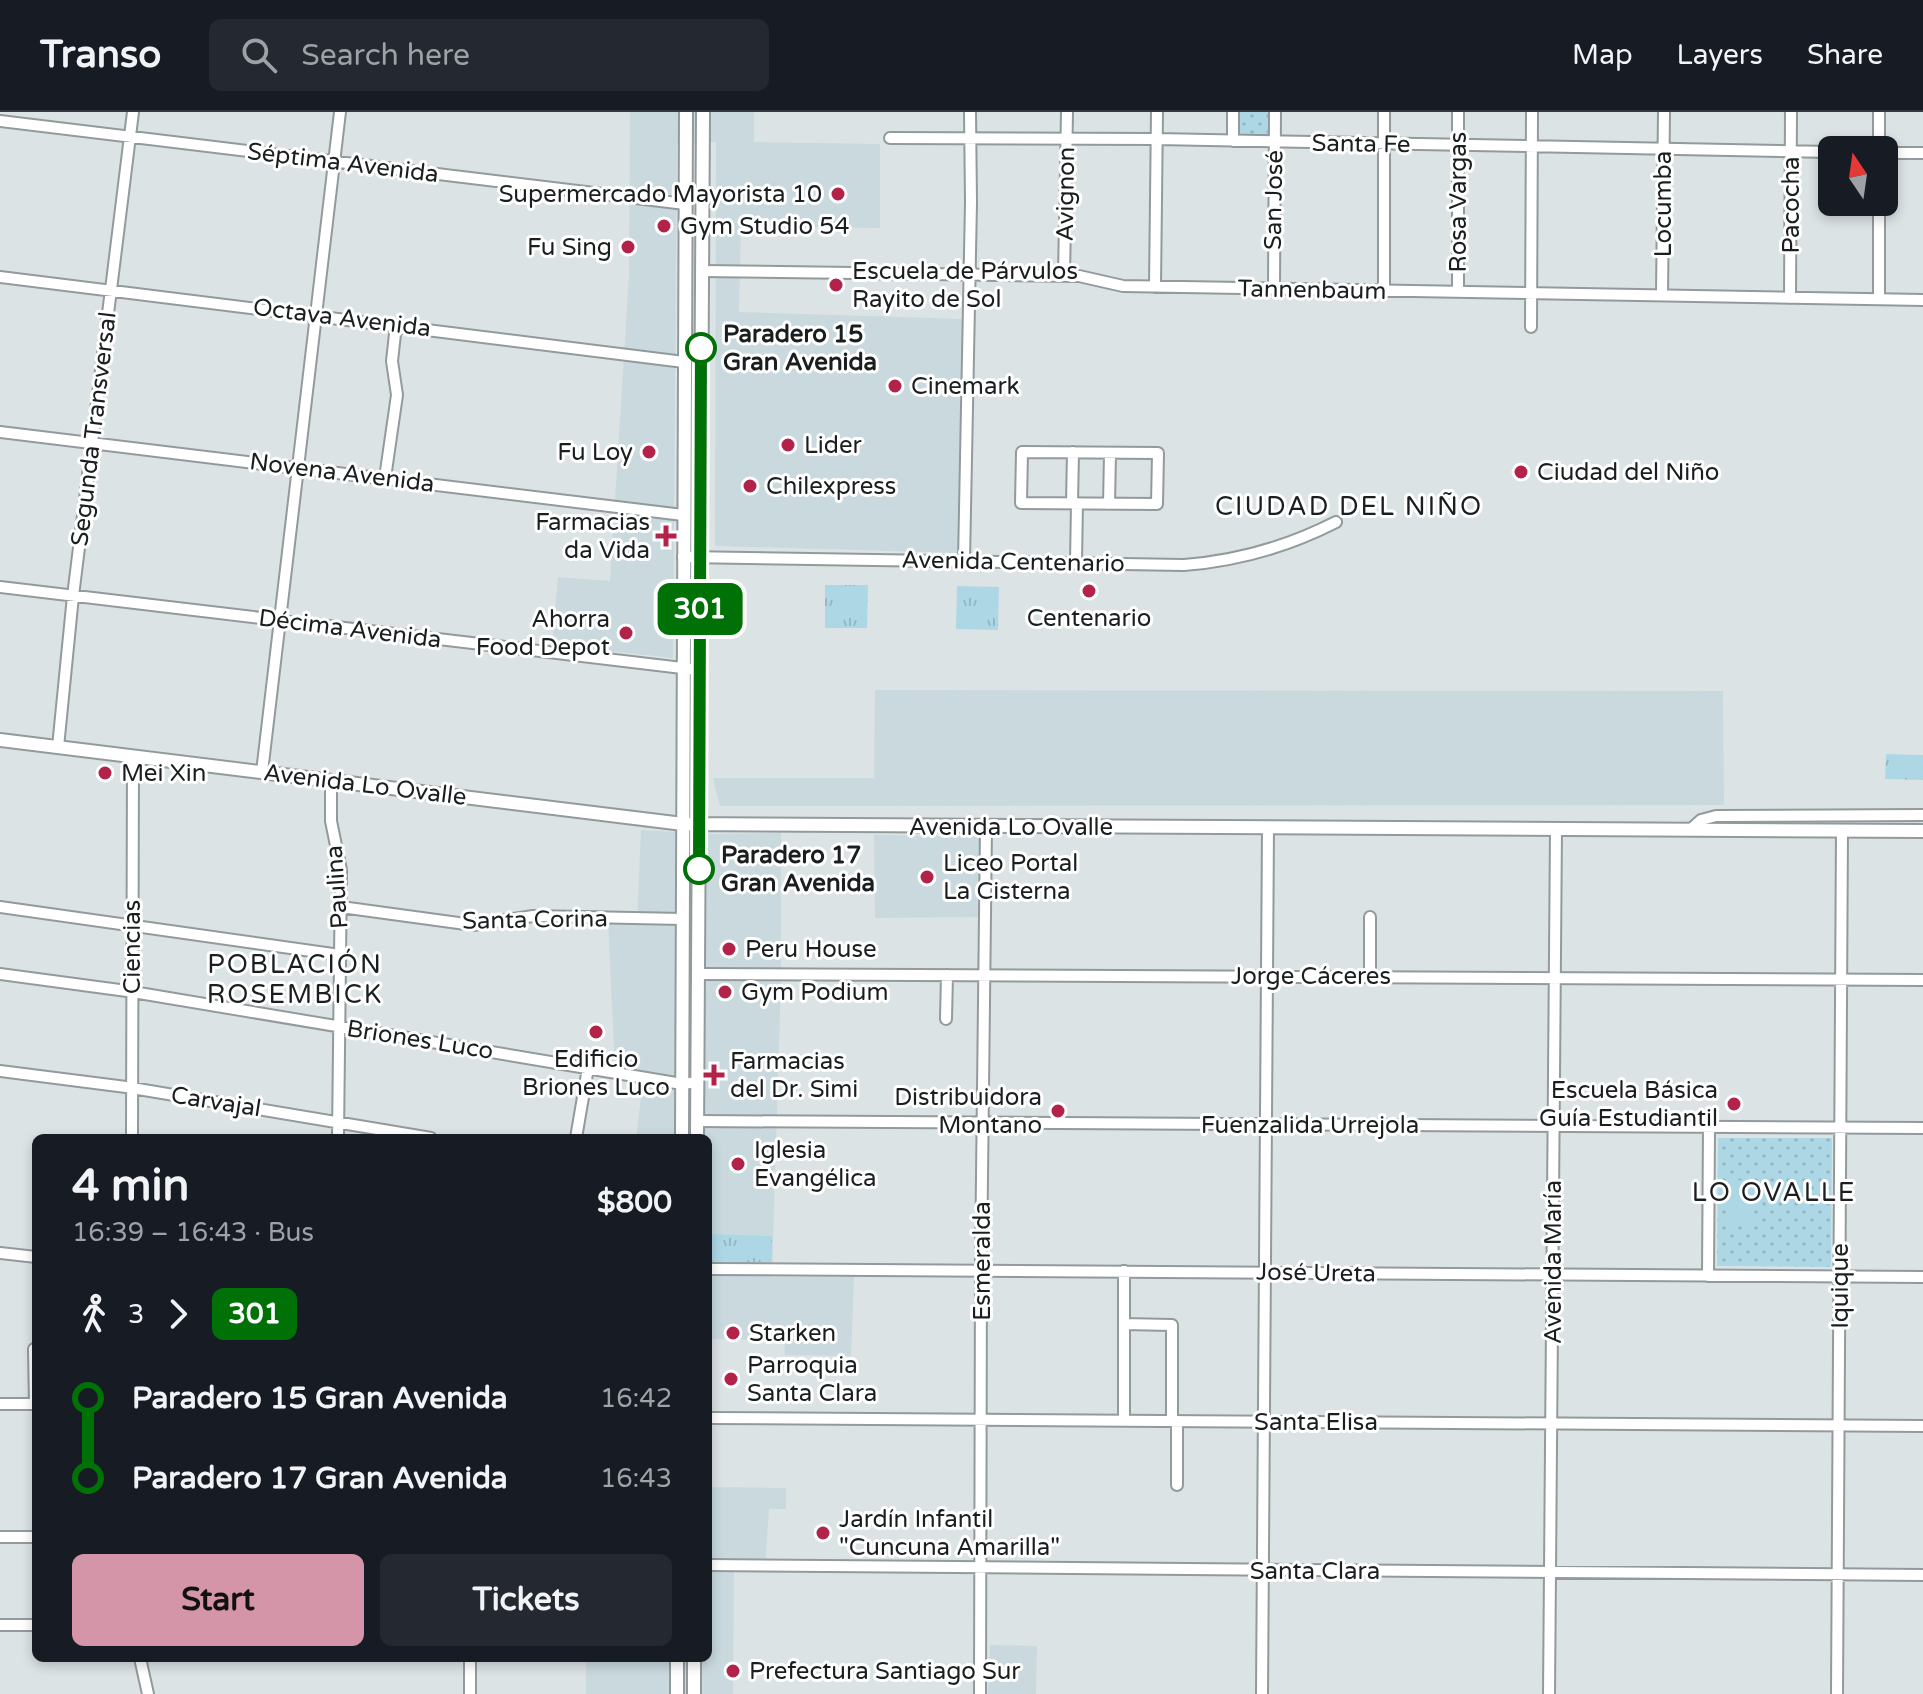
<!DOCTYPE html>
<html lang="en">
<head>
<meta charset="utf-8">
<style>
  body { margin:0; font-family:"Varela Round",sans-serif; background:#242831; color:#f1f3f6; height:100vh; display:flex; flex-direction:column; font-size:30px; white-space:nowrap }
  * { box-sizing:border-box; margin:0 }
  p { font-size:26px; color:#9ea1a6 }
  .icon { flex:none; width:44px; height:44px; fill:none; stroke:currentColor; stroke-width:2; stroke-linecap:round; stroke-linejoin:round }
  .map { position:relative; flex:1; overflow:hidden }
  .drawer { position:absolute; left:32px; top:1022px; width:680px; height:528px; display:flex; flex-direction:column; background:#171b24; border-radius:12px; box-shadow:0 4px 12px #0003 }
  .drawer>* { flex:none }
  .badge { padding:0 16px; border-radius:12px; font-size:28px; line-height:52px }
  .needle { width:52px; rotate:347deg }
  .controls { position:absolute; left:1818px; top:24px; display:grid; gap:16px }
  .controls a { display:grid; place-items:center; width:80px; height:80px; border-radius:12px; background:#171b24; box-shadow:0 4px 12px #0003; font-size:40px }
  .map>.badge { position:absolute; translate:-50% -50%; box-shadow:0 0 0 4px #fff }
  .legs { display:flex; align-items:center; gap:12px; height:88px; padding:0 40px; font-size:26px }
  .legs p { margin-inline-start:auto }
  .summary { display:flex; align-items:center; justify-content:space-between; height:136px; padding:0 40px }
  h1 { font-size:44px; font-weight:700; line-height:60px }
  .button { display:flex; gap:16px; margin-top:auto; padding:16px 40px }
  .button a { flex:1; height:92px; border-radius:12px; background:#d595a8; color:#111; font-size:32px; font-weight:700; line-height:92px; text-align:center }
  .button a+a { background:#242831; color:#f1f3f6 }
  ul { padding:0 40px; list-style:none }
  li { display:flex; align-items:center; gap:28px; height:80px; font-size:30px }
  li i { display:grid; place-items:center; width:12px; height:100%; margin:0 10px; background:currentColor }
  li i::after { content:''; width:20px; height:20px; margin:-10px; border:6px solid; border-radius:50%; background:#171b24 }
  li p { margin-inline-start:auto }
  li:first-child i { background:linear-gradient(#0000 50%,currentColor 0) }
  li:last-child i { background:linear-gradient(currentColor 50%,#0000 0) }
  header { display:flex; align-items:center; gap:48px; box-sizing:border-box; height:112px; padding:0 40px; background:#171b24; border-bottom:2px solid #363941 }
  header strong { font-size:38px }
  nav { display:flex; gap:44px; margin-inline-start:auto; font-size:28px }
  .search { width:560px; height:72px; background:#242831; display:flex; align-items:center; gap:20px; box-sizing:border-box; padding:0 28px; border-radius:12px; color:#9ea1a6; font-size:30px }
  .map>svg:first-child { display:block }
  .built { fill:#c9d9de }
  .grass { fill:url(#grass-tufts) }
  .park { fill:url(#park-dots) }
  .garden { fill:#aed7e6 }
  .lines { fill:none; stroke-linecap:round; stroke-linejoin:round }
  .minor-casing { stroke:#939a9c; stroke-width:14 }
  .major-casing { stroke:#939a9c; stroke-width:16 }
  .minor { stroke:#fff; stroke-width:10 }
  .major { stroke:#fff; stroke-width:12 }
  .line-1-casing { stroke:#fff; stroke-width:18 }
  .line-1 { stroke:#007106; stroke-width:12 }
  .poi-dot { fill:#b32249; stroke:#fff; stroke-width:3 }
  .stop-1-dot { fill:#fff; stroke:#007106; stroke-width:4 }
  .labels { text-anchor:middle; dominant-baseline:central; stroke-width:6; stroke-linejoin:round; paint-order:stroke }
  .street-label { font-size:24px; fill:#1b1e1f; stroke:#fff }
  .poi-label { font-size:24px; fill:#1b1e1f; stroke:#fff; text-anchor:start }
  .stop-label { font-size:24px; font-weight:bold; fill:#1b1e1f; stroke:#fff; text-anchor:start }
  .neighbourhood-label { font-size:26px; letter-spacing:2px; fill:#1b1e1f; stroke:#fff }
</style>
</head>
<body>
<header>
<strong>Transo</strong>
<div class="search"><svg class="icon" aria-label="search" viewBox="0 0 24 24"><circle cx="10" cy="10" r="6"/><path d="M15 15l6 6"/></svg>Search here</div>
<nav><a>Map</a><a>Layers</a><a>Share</a></nav>
</header>
<div class="map">
<svg width="1923" height="1582" viewBox="0 0 1923 1582">
  <defs>
    <pattern id="grass-tufts" width="24" height="20" patternUnits="userSpaceOnUse" patternTransform="scale(2)"><rect width="24" height="20" fill="#aed7e6"/><path d="M3 7l-1-3M5 7V3M7 7l1-3M15 17l-1-3M17 17v-4M19 17l1-3" fill="none" stroke="#95b8c5"/></pattern>
    <pattern id="park-dots" width="8" height="8" patternUnits="userSpaceOnUse" patternTransform="scale(2)"><rect width="8" height="8" fill="#aed7e6"/><path d="M2 2h.1M6 6h.1" fill="none" stroke="#95b8c5" stroke-width="1.8" stroke-linecap="round"/></pattern>
  </defs>
  <rect width="100%" height="100%" fill="#dce3e5"/>
  <path class="built" d="M 630,0 L 754,0 L 754,30 L 880,32 L 880,116 L 741,114 L 739,200 L 963,207 L 959,441 L 715,434 L 716,30 L 677,32 L 673,546 L 552,533 L 558,465 L 610,469 L 629,163 Z
    M 875,578 L 1723,579 L 1724,693 L 720,694 L 713,666 L 874,666 Z
    M 641,718 L 715,722 L 781,721 L 781,868 L 772,1165 L 854,1165 L 851,1244 L 785,1243 L 784,1228 L 710,1227 L 708,1295 L 708,1026 L 636,1026 L 644,961 L 615,956 L 608,810 L 637,812 Z
    M 874,723 L 980,724 L 980,805 L 875,806 Z
    M 708,1375 L 786,1376 L 786,1397 L 769,1397 L 765,1457 L 734,1458 L 733,1582 L 586,1582 L 586,1546 L 708,1546 Z
    M 990,1533 L 1037,1534 L 1036,1582 L 988,1582 Z"/>
  <path class="grass" d="M 825,473 L 868,473 L 867,516 L 825,516 Z
    M 957,474 L 999,475 L 998,518 L 956,517 Z
    M 1886,642 L 1923,643 L 1923,668 L 1885,667 Z
    M 708,1122 L 772,1124 L 772,1150 L 709,1150 Z"/>
  <path class="park" d="M 1238,0 L 1271,0 L 1270,19 L 1267,24 L 1239,22 Z
    M 1718,1026 L 1832,1026 L 1831,1155 L 1717,1154 Z"/>
  <path class="garden" d="M 1728,1068 L 1753,1069 L 1752,1110 L 1728,1110 Z"/>
  <g class="lines">
    <defs>
      <path id="minor" d="M 1879,0 L 1879,38
        M 0,9 L 685,92
        M 890,26 L 1157,27 L 1832,40
        M 1233,29 L 1233,0
        M 1884,41 L 1923,41
        M 702,159 L 1079,164 L 1123,174 L 1923,188
        M 1064,164 L 1067,0
        M 0,165 L 684,250
        M 1155,175 L 1157,0
        M 1274,177 L 1275,0
        M 1384,179 L 1384,0
        M 1458,180 L 1458,0
        M 1662,183 L 1664,0
        M 1790,186 L 1791,0
        M 1879,187 L 1879,90
        M 1531,215 L 1532,0
        M 0,320 L 683,403
        M 1022,340 L 1158,341 L 1157,392 L 1021,391 Z
        M 385,366 L 397,283 L 392,249 L 396,213
        M 1072,391 L 1073,340
        M 1109,392 L 1110,341
        M 683,445 L 1184,453 C 1237,449 1289,434 1336,410
        M 964,449 L 971,90 L 970,0
        M 1076,451 L 1077,391
        M 0,475 L 699,558
        M 58,635 L 73,484 L 133,0
        M 262,660 L 340,0
        M 331,668 L 331,709 L 341,758 L 338,1026
        M 1691,717 L 1701,708 L 1716,704 L 1923,703
        M 0,795 L 340,843
        M 341,795 L 473,813 L 533,804 L 683,807
        M 0,862 L 127,879 L 682,972 L 698,970
        M 698,862 L 1923,868
        M 1370,865 L 1370,805
        M 946,907 L 947,863
        M 0,959 L 126,975 L 431,1026
        M 697,1009 L 1923,1016
        M 132,1026 L 133,644
        M 576,1026 L 588,956
        M 0,1141 L 36,1145
        M 708,1157 L 1923,1165
        M 1124,1159 L 1124,1309
        M 1708,1164 L 1709,1015
        M 1124,1212 L 1172,1213 L 1172,1309
        M 34,1237 L 35,1292
        M 0,1292 L 36,1292
        M 708,1306 L 1923,1314
        M 1177,1309 L 1177,1373
        M 0,1425 L 36,1425
        M 708,1453 L 1923,1463
        M 0,1513 L 36,1513
        M 140,1546 L 148,1582
        M 470,1582 L 470,1546
        M 980,1582 L 981,1152 L 986,715
        M 1262,1582 L 1268,716
        M 1549,1582 L 1556,717
        M 1837,1582 L 1842,718"/>
      <path id="major" d="M 0,628 L 683,712 L 1923,719
        M 682,1026 L 686,0
        M 697,1026 L 703,0
        M 677,1582 L 677,1546
        M 694,1582 L 694,1546"/>
    </defs>
    <use href="#minor" class="minor-casing"/>
    <use href="#major" class="major-casing"/>
    <use href="#minor" class="minor"/>
    <use href="#major" class="major"/>
  </g>
  <g class="lines">
    <defs>
      <path id="line-1" d="M 699,757 L 701,236"/>
    </defs>
    <use href="#line-1" class="line-1-casing"/>
    <use href="#line-1" class="line-1"/>
  </g>
  <g class="poi-dot">
    <circle cx="838" cy="82" r="8"/>
    <circle cx="664" cy="114" r="8"/>
    <circle cx="628" cy="135" r="8"/>
    <circle cx="836" cy="173" r="8"/>
    <circle cx="895" cy="274" r="8"/>
    <circle cx="788" cy="333" r="8"/>
    <circle cx="649" cy="340" r="8"/>
    <circle cx="1521" cy="360" r="8"/>
    <circle cx="750" cy="374" r="8"/>
    <path d="M662 412h8v8h8v8h-8v8h-8v-8h-8v-8h8z"/>
    <circle cx="1089" cy="479" r="8"/>
    <circle cx="626" cy="521" r="8"/>
    <circle cx="105" cy="661" r="8"/>
    <circle cx="927" cy="765" r="8"/>
    <circle cx="729" cy="837" r="8"/>
    <circle cx="725" cy="880" r="8"/>
    <circle cx="596" cy="920" r="8"/>
    <path d="M710 951h8v8h8v8h-8v8h-8v-8h-8v-8h8z"/>
    <circle cx="1734" cy="992" r="8"/>
    <circle cx="1058" cy="999" r="8"/>
    <circle cx="738" cy="1052" r="8"/>
    <circle cx="733" cy="1221" r="8"/>
    <circle cx="731" cy="1267" r="8"/>
    <circle cx="823" cy="1421" r="8"/>
    <circle cx="733" cy="1559" r="8"/>
  </g>
  <g class="stop-1-dot">
    <circle cx="701" cy="236" r="14"/>
    <circle cx="699" cy="757" r="14"/>
  </g>
  <g class="labels">
    <g class="street-label">
      <text transform="translate(1361 32) rotate(1)">Santa Fe</text>
      <text transform="translate(343 51) rotate(7)">Séptima Avenida</text>
      <text transform="translate(1066 82) rotate(-89)">Avignon</text>
      <text transform="translate(1274 88) rotate(-89)">San José</text>
      <text transform="translate(1458 90) rotate(-90)">Rosa Vargas</text>
      <text transform="translate(1663 92) rotate(-90)">Locumba</text>
      <text transform="translate(1791 93) rotate(-90)">Pacocha</text>
      <text transform="translate(1312 178) rotate(1)">Tannenbaum</text>
      <text transform="translate(342 206) rotate(7)">Octava Avenida</text>
      <text transform="translate(94 317) rotate(-83)">Segunda Transversal</text>
      <text transform="translate(342 361) rotate(7)">Novena Avenida</text>
      <text transform="translate(1013 450) rotate(1)">Avenida Centenario</text>
      <text transform="translate(350 517) rotate(7)">Décima Avenida</text>
      <text transform="translate(365 673) rotate(7)">Avenida Lo Ovalle</text>
      <text x="1011" y="715">Avenida Lo Ovalle</text>
      <text transform="translate(337 775) rotate(-94)">Paulina</text>
      <text transform="translate(535 808) rotate(-1)">Santa Corina</text>
      <text transform="translate(132 835) rotate(-90)">Ciencias</text>
      <text x="1311" y="864">Jorge Cáceres</text>
      <text transform="translate(420 928) rotate(9)">Briones Luco</text>
      <text transform="translate(216 990) rotate(9)">Carvajal</text>
      <text x="1310" y="1013">Fuenzalida Urrejola</text>
      <text transform="translate(982 1149) rotate(-90)">Esmeralda</text>
      <text transform="translate(1553 1150) rotate(-90)">Avenida María</text>
      <text transform="translate(1316 1161) rotate(1)">José Ureta</text>
      <text transform="translate(1840 1174) rotate(-90)">Iquique</text>
      <text x="1316" y="1310">Santa Elisa</text>
      <text x="1315" y="1459">Santa Clara</text>
    </g>
    <g class="poi-label">
      <text x="822" y="82" text-anchor="end">Supermercado Mayorista 10</text>
      <text x="680" y="114">Gym Studio 54</text>
      <text x="612" y="135" text-anchor="end">Fu Sing</text>
      <text x="852" y="159">Escuela de Párvulos<tspan x="852" dy="28">Rayito de Sol</tspan></text>
      <text x="911" y="274">Cinemark</text>
      <text x="804" y="333">Lider</text>
      <text x="633" y="340" text-anchor="end">Fu Loy</text>
      <text x="1537" y="360">Ciudad del Niño</text>
      <text x="766" y="374">Chilexpress</text>
      <text x="650" y="410" text-anchor="end">Farmacias<tspan x="650" dy="28">da Vida</tspan></text>
      <text x="1089" y="506" text-anchor="middle">Centenario</text>
      <text x="610" y="507" text-anchor="end">Ahorra<tspan x="610" dy="28">Food Depot</tspan></text>
      <text x="121" y="661">Mei Xin</text>
      <text x="943" y="751">Liceo Portal<tspan x="943" dy="28">La Cisterna</tspan></text>
      <text x="745" y="837">Peru House</text>
      <text x="741" y="880">Gym Podium</text>
      <text x="596" y="947" text-anchor="middle">Edificio<tspan x="596" dy="28">Briones Luco</tspan></text>
      <text x="730" y="949">Farmacias<tspan x="730" dy="28">del Dr. Simi</tspan></text>
      <text x="1718" y="978" text-anchor="end">Escuela Básica<tspan x="1718" dy="28">Guía Estudiantil</tspan></text>
      <text x="1042" y="985" text-anchor="end">Distribuidora<tspan x="1042" dy="28">Montano</tspan></text>
      <text x="754" y="1038">Iglesia<tspan x="754" dy="28">Evangélica</tspan></text>
      <text x="749" y="1221">Starken</text>
      <text x="747" y="1253">Parroquia<tspan x="747" dy="28">Santa Clara</tspan></text>
      <text x="839" y="1407">Jardín Infantil<tspan x="839" dy="28">"Cuncuna Amarilla"</tspan></text>
      <text x="749" y="1559">Prefectura Santiago Sur</text>
    </g>
    <g class="stop-label">
      <text x="723" y="222">Paradero 15<tspan x="723" dy="28">Gran Avenida</tspan></text>
      <text x="721" y="743">Paradero 17<tspan x="721" dy="28">Gran Avenida</tspan></text>
    </g>
    <g class="neighbourhood-label">
      <text x="1349" y="394">CIUDAD DEL NIÑO</text>
      <text x="295" y="852">POBLACIÓN<tspan x="295" dy="30">ROSEMBICK</tspan></text>
      <text x="1774" y="1080">LO OVALLE</text>
    </g>
  </g>
</svg>
<div class="controls">
<a><svg class="needle" viewBox="-14 -14 28 28"><path d="M0-13l5 13h-10z" fill="#e53935"/><path d="M0 13l5-13h-10z" fill="#9ea1a6"/></svg></a>
</div>
<b class="badge" style="left:700px;top:497px;background:#007106;color:#fff">301</b>
<section class="drawer">
<div class="summary"><div><h1>4 min</h1><p>16:39 – 16:43 · Bus</p></div><b>$800</b></div>
<div class="legs"><svg class="icon" aria-label="walk" viewBox="0 0 24 24"><circle cx="13" cy="4" r="2"/><path d="M13 8l-2 6 4 7M11 14l-3 7M7 12l3-4h3l4 4"/></svg>3<svg class="icon" aria-label="forward" viewBox="0 0 24 24"><path d="M9 5l7 7-7 7"/></svg><b class="badge" style="background:#007106;color:#fff">301</b></div>
<ul>
<li><i style="color:#007106"></i><b>Paradero 15 Gran Avenida</b><p>16:42</p></li>
<li><i style="color:#007106"></i><b>Paradero 17 Gran Avenida</b><p>16:43</p></li>
</ul>
<div class="button"><a>Start</a><a>Tickets</a></div>
</section>
</div>
</body>
</html>
